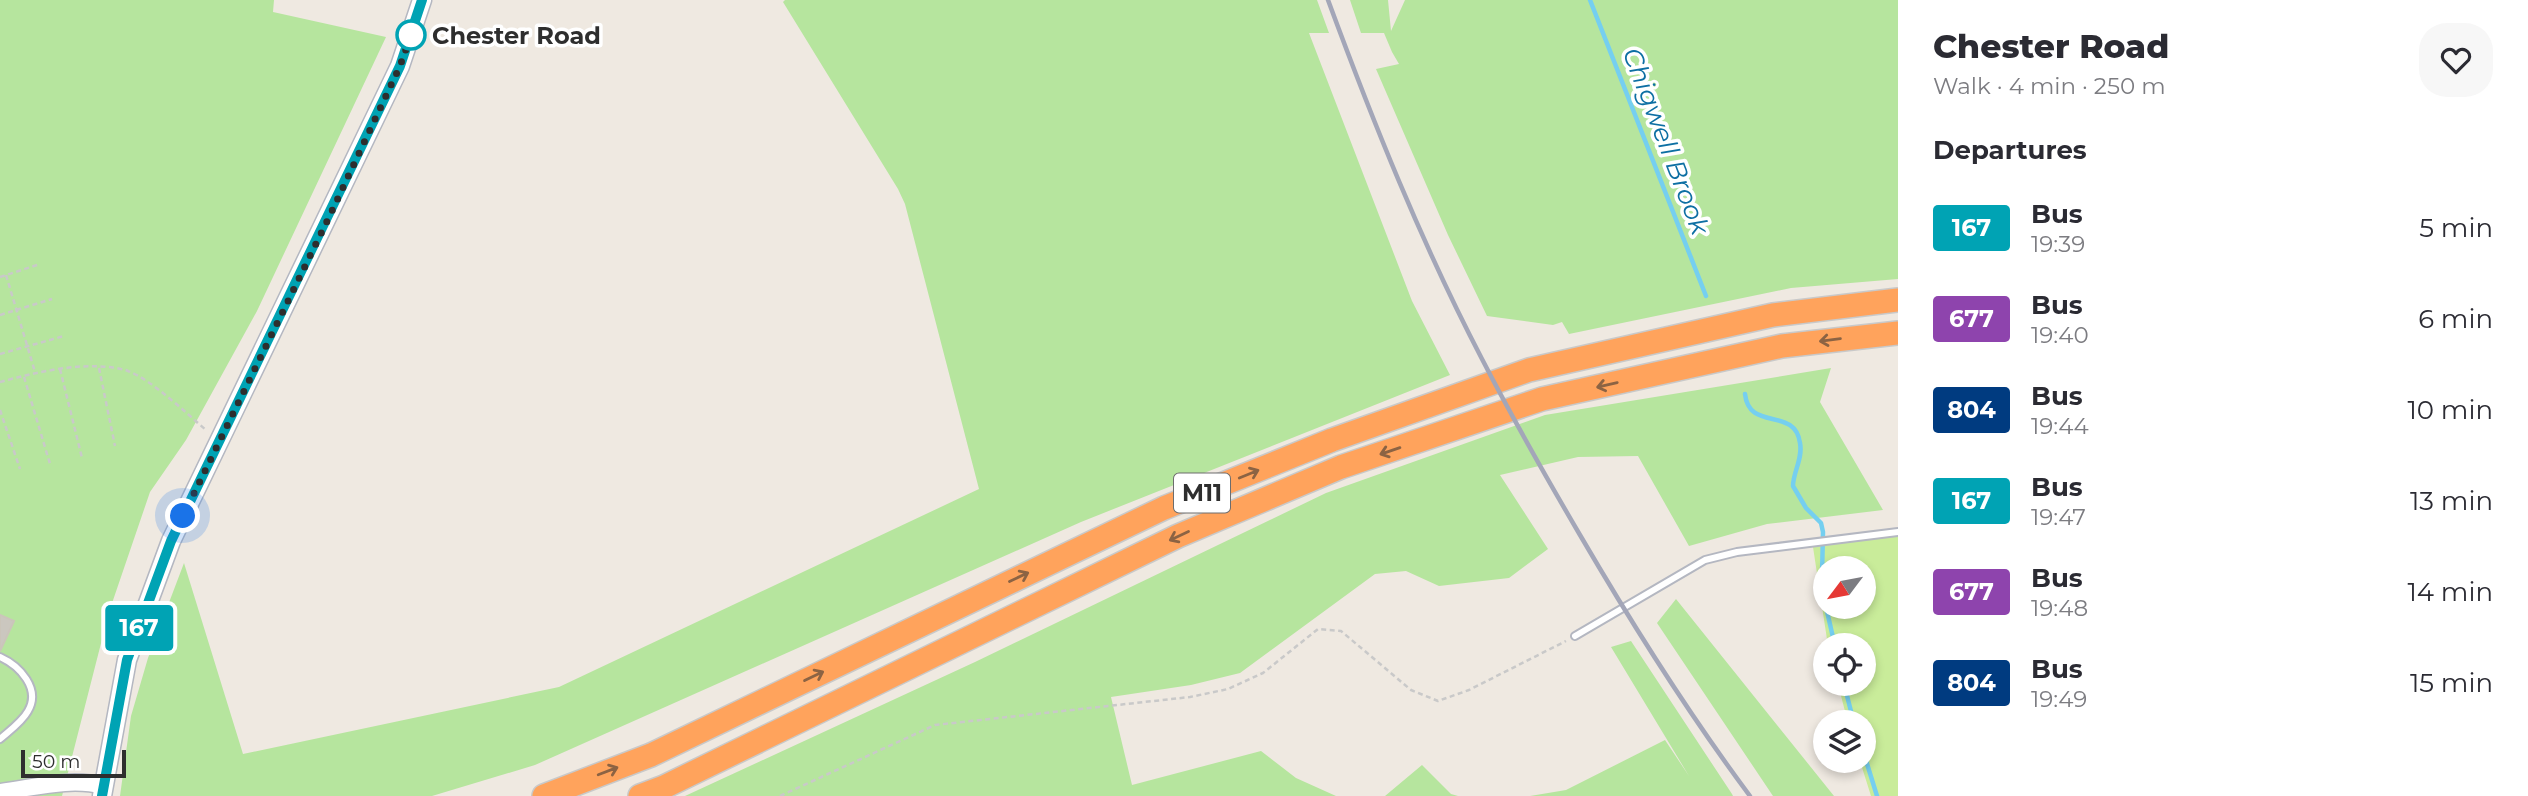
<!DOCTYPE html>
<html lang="en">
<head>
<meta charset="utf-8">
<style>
  body { margin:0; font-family:Montserrat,sans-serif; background:#f7f7f7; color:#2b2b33; height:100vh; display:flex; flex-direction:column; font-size:26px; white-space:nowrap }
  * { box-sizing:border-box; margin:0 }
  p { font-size:23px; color:#7c7c81 }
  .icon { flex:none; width:38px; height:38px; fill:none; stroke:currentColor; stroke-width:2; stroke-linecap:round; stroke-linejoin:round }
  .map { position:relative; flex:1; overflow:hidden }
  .side { display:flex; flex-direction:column; background:#fff; width:630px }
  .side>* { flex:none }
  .badge { padding:0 14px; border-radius:5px; font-size:24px; line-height:46px }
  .needle { width:46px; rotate:238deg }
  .controls { position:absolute; left:1813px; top:556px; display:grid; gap:14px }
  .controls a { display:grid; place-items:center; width:63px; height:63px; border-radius:50%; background:#fff; box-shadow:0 4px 10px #0003; font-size:35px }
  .scale { position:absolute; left:21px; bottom:18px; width:105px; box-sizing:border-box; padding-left:7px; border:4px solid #2e2e2e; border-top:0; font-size:19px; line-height:24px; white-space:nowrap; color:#2e2e2e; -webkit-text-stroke:5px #fff; paint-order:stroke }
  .you { position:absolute; width:35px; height:35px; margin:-18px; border:5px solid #fff; border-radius:50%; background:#1a73e8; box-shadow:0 0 0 10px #1a73e833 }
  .map>.badge { position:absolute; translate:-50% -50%; box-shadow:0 0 0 4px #fff }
  h2 { padding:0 35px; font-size:26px; line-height:63px }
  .round { display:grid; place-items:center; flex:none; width:74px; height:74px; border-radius:28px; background:#f7f7f7 }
  .overview { display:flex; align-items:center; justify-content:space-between; height:119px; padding:0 35px }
  h1 { font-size:33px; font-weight:800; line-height:52px }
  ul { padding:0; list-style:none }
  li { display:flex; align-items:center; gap:21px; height:91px; padding:0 35px }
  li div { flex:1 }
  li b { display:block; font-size:26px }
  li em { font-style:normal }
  li .badge { min-width:77px; font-weight:700; text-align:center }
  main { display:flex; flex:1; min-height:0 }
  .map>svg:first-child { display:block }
  .green { fill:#b6e59e }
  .pitch { fill:#c9ec9a; fill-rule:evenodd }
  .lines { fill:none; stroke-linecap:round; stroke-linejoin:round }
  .stream { stroke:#75cff0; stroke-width:4.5 }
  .building { fill:#cbc7bf; stroke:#cbc5ba; stroke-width:2 }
  .service-casing { stroke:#b4b7c1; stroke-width:10 }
  .tertiary-casing { stroke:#b4b7c1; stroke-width:19 }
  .secondary-casing { stroke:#b4b7c1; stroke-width:21 }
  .motorway-casing { stroke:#c9c9c9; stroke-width:26 }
  .path { stroke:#c9c9c9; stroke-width:2.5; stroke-dasharray:5 3.5; stroke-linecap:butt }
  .service { stroke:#fff; stroke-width:6 }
  .tertiary { stroke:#fff; stroke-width:16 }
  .secondary { stroke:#fff; stroke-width:18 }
  .motorway { stroke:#ffa35c; stroke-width:23 }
  .rail { stroke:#a3a6b8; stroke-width:4.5 }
  .oneway { stroke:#8c6343 }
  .line-casing { stroke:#fff; stroke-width:16 }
  .line { stroke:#00a3b4; stroke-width:10 }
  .walk { stroke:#2e2e2e; stroke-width:7; stroke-dasharray:0 12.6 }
  .stop-dot { fill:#fff; stroke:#00a3b4; stroke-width:3.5 }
  .labels { text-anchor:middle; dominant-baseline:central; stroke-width:7; stroke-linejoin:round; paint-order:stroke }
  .shield { fill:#fff; stroke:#6d6d6d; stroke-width:2 }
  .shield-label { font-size:23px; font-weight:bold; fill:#2e2e2e }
  .stop-label { font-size:24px; font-weight:bold; fill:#2e2e2e; stroke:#fff; text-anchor:start }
  .water-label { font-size:26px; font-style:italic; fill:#0d6fa3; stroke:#fff }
</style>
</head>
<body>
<main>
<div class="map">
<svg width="1898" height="796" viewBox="0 0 1898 796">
  <rect width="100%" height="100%" fill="#efe9e1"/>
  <path class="green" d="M 0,0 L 274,0 L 273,12 L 386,37 L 257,311 L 186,440 L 150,492 L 109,612 L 62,796 L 0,796 Z
    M 785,0 L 1317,0 L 1329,33 L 1309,33 L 1412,301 L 1450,375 L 1081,522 L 535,765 L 432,796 L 120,796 L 131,716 L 148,658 L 184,563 L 243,754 L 559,687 L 979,489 L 905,204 L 898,189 L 783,2 Z
    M 1350,0 L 1388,0 L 1391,31 L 1405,0 L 1898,0 L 1898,279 L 1791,288 L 1569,334 L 1562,322 L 1553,325 L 1487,316 L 1448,235 L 1376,69 L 1399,64 L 1392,52 L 1384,33 L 1361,33 Z
    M 1831,368 L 1820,402 L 1883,510 L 1767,524 L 1689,546 L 1638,456 L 1578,457 L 1500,475 L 1548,549 L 1509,578 L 1439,586 L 1406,571 L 1375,574 L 1240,673 L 1191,685 L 1111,697 L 1132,785 L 1261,751 L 1296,778 L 1336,796 L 685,796 L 975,662 L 1326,493 L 1545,415 Z
    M 1676,599 L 1834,796 L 1773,796 L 1657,623 Z
    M 1631,641 L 1732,794 L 1733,796 L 1530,796 L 1566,790 L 1665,740 L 1689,776 L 1611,647 Z
    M 1422,765 L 1451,794 L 1458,796 L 1385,796 Z"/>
  <path class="pitch" d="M 1898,536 L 1898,796 L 1871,796 L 1860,761 L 1864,761 L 1864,723 L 1848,723 L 1838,684 L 1864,684 L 1864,646 L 1828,646 L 1813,547 ZM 1825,569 L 1864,569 L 1864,607 L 1825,607 Z"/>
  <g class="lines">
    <path class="stream" d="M 1590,0 L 1706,296
      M 1745,394 C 1749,432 1795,406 1800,443 C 1803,459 1793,472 1793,486 L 1806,508 L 1821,523 L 1823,532 L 1822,575 L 1825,604
      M 1826,607 L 1835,646
      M 1844,684 L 1854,723
      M 1864,754 L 1877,796"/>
  </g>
  <path class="building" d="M 0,615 L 14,621 L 0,651 Z"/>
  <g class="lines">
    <defs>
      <path id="service" d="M 1575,636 L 1705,560 L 1737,552 L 1898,532
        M 0,657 C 20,666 41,689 28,711 C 22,722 9,731 0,739"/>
      <path id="tertiary" d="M 0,792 C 33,788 71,777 103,786"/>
      <path id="secondary" d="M 102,796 L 127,660 L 171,541 L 400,66 L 422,0"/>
      <path id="motorway" d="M 544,796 L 651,755 L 1164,508 L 1332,440 L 1529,370 L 1773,315 L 1898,300
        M 640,796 L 664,787 L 1178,536 L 1341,467 L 1542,399 L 1782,346 L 1898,333"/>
    </defs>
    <use href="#service" class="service-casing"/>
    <use href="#tertiary" class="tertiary-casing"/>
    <use href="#secondary" class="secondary-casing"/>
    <use href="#motorway" class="motorway-casing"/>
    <path class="path" d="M 6,275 L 35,372
      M 0,277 L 40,264
      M 0,315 L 52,299
      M 0,354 L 64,336
      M 99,368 L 115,446
      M 60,369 L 82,458
      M 24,377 L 50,464
      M 0,382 C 37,372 90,359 128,371 C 152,380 186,413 206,430
      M 0,410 L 20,469
      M 780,796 L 935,725 L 1190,697 L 1228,689 L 1263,673 L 1318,629 L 1341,631 L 1411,690 L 1438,701 L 1469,690 L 1566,641"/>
    <use href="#service" class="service"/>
    <use href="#tertiary" class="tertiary"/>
    <use href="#secondary" class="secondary"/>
    <use href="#motorway" class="motorway"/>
    <path class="rail" d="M 1328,0 C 1373,122 1422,244 1482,359 C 1513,419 1546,477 1580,535 C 1632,624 1688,713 1750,796"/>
  </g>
  <defs><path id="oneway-shaft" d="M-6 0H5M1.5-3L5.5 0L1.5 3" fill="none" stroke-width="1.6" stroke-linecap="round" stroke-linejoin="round" transform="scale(1.75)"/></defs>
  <g class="oneway">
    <use href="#oneway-shaft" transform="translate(1830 340) rotate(173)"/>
    <use href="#oneway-shaft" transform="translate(1607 385) rotate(167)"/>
    <use href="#oneway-shaft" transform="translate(1390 451) rotate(161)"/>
    <use href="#oneway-shaft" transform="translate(1249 474) rotate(-22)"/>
    <use href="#oneway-shaft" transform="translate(1179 536) rotate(155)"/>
    <use href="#oneway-shaft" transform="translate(1019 577) rotate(-25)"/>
    <use href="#oneway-shaft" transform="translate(814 676) rotate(-26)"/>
    <use href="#oneway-shaft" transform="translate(608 771) rotate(-21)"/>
  </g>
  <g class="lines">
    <defs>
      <path id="line" d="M 102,796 L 127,660 L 171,541 L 400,66 L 422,0"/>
    </defs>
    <use href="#line" class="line-casing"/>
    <use href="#line" class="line"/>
    <path class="walk" d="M 183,516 L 331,213 L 400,66 L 411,35"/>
  </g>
  <circle class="stop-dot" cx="411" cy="35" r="14"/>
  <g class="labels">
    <rect class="shield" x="1174" y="473.5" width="56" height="39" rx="5"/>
    <g class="shield-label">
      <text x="1202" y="493">M11</text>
    </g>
    <g class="stop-label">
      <text x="432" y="35">Chester Road</text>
    </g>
    <g class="water-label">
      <text transform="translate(1666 141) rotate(69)">Chigwell Brook</text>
    </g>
  </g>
</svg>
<div class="controls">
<a><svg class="needle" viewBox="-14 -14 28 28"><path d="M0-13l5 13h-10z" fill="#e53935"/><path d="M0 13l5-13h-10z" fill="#7c7c81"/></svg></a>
<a><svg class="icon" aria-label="locate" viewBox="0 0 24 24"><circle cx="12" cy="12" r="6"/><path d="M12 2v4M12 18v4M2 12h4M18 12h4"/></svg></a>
<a><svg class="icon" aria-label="layers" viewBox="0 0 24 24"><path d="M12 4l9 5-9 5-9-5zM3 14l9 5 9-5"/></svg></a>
</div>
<div class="scale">50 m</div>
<div class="you" style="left:183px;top:516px"></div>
<b class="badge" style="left:139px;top:628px;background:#00a3b4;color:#fff">167</b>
</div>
<section class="side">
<div class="overview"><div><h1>Chester Road</h1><p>Walk · 4 min · 250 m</p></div><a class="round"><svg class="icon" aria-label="heart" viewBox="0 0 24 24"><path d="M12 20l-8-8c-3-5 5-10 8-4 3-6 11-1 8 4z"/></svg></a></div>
<h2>Departures</h2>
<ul>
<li><span class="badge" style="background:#00a3b4;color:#fff">167</span><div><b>Bus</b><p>19:39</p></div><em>5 min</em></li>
<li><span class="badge" style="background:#8e44ad;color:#fff">677</span><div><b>Bus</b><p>19:40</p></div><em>6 min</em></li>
<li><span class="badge" style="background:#003b80;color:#fff">804</span><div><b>Bus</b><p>19:44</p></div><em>10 min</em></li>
<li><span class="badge" style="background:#00a3b4;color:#fff">167</span><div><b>Bus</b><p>19:47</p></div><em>13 min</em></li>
<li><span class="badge" style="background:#8e44ad;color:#fff">677</span><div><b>Bus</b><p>19:48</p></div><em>14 min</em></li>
<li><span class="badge" style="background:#003b80;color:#fff">804</span><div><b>Bus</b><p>19:49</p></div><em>15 min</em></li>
</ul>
</section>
</main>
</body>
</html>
